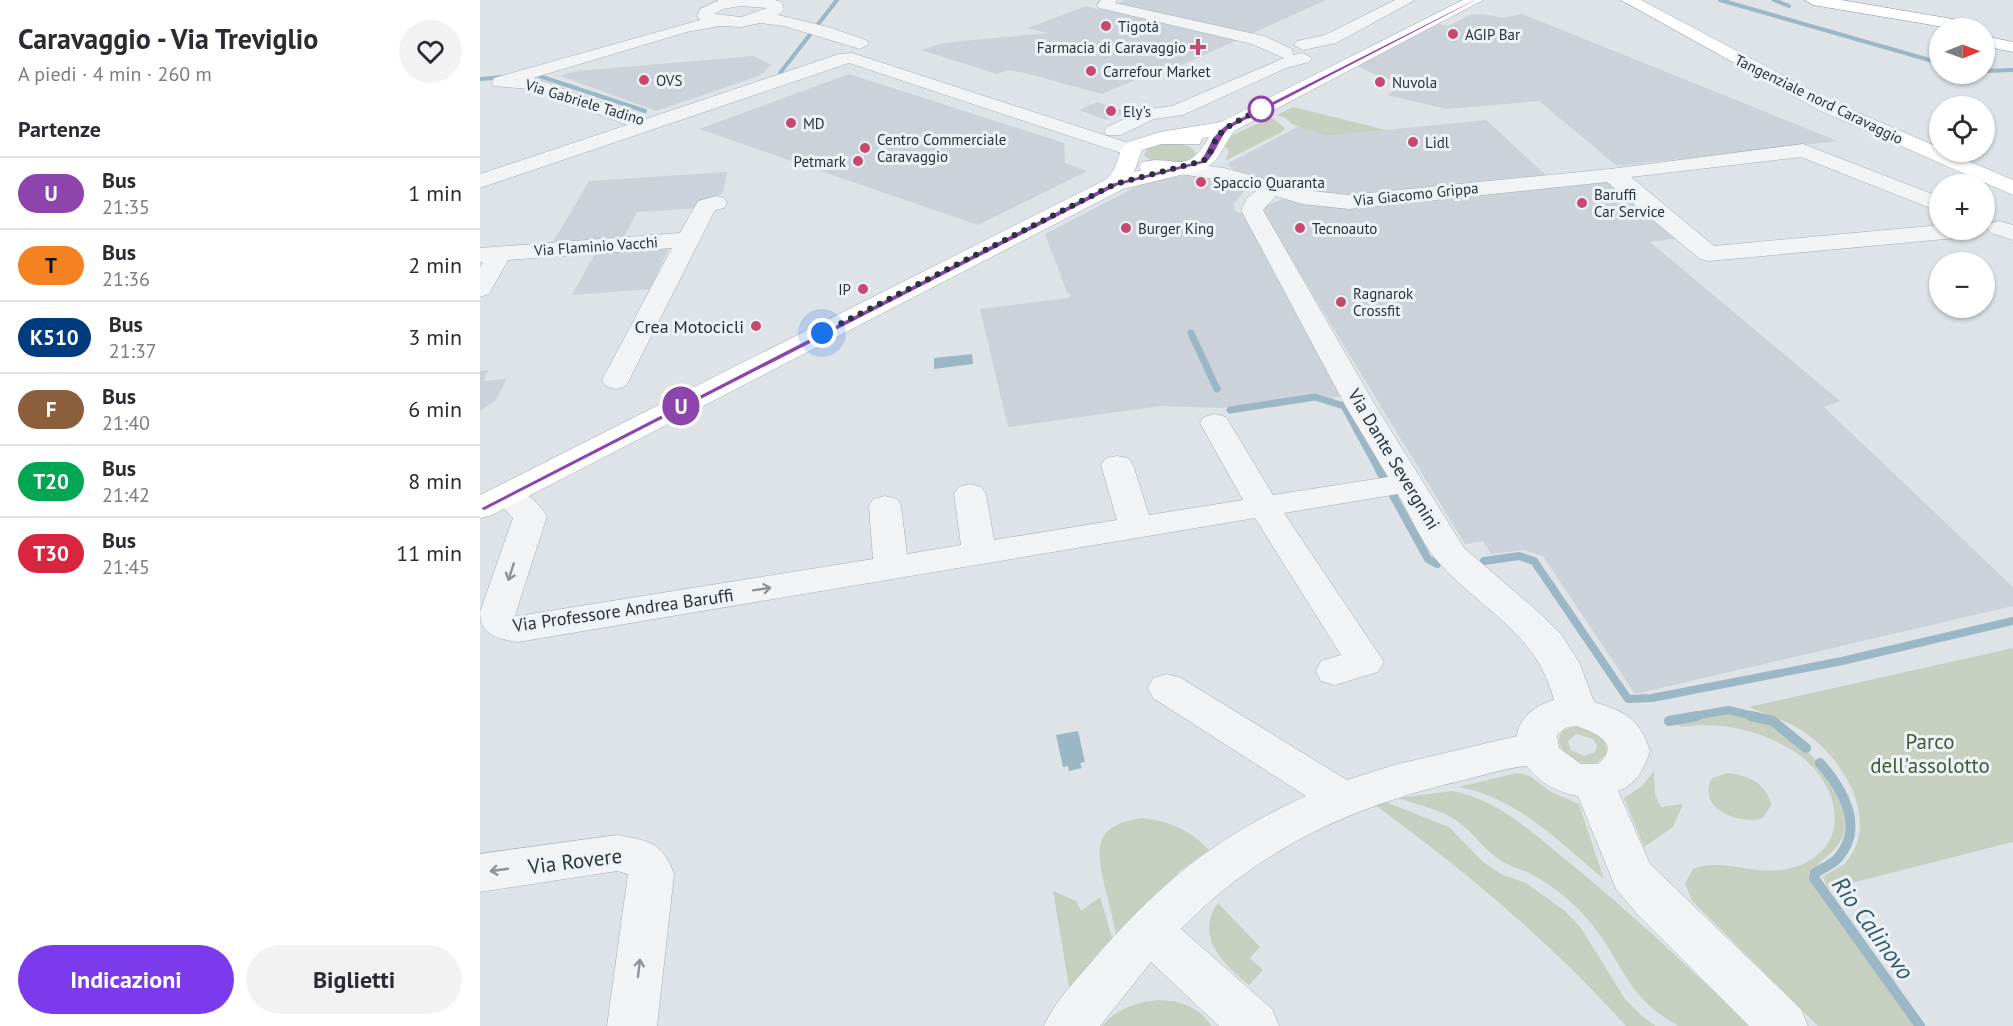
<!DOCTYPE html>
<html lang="it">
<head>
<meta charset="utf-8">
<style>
  body { margin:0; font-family:"PT Sans",sans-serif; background:#f2f2f3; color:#2b2b33; height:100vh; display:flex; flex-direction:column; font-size:22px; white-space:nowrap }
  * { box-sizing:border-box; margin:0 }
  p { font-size:20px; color:#7c7c81 }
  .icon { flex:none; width:33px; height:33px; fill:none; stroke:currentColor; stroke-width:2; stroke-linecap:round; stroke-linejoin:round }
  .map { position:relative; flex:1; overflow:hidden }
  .panel { display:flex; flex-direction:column; background:#fff; width:480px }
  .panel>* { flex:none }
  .badge { padding:0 12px; border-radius:20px; font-size:21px; line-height:39px }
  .needle { width:39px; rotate:89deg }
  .fabs { position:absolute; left:1449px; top:18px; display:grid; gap:12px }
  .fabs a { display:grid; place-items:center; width:66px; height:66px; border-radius:50%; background:#fff; box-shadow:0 2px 4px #0004; font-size:30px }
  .you { position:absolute; width:30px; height:30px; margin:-15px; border:4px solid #fff; border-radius:50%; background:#1a73e8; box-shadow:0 0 0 9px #1a73e833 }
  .map>.badge { position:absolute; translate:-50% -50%; box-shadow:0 0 0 3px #fff }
  h2 { padding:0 18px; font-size:22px; line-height:54px }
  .round { display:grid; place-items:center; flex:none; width:63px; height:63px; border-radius:32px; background:#f2f2f3 }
  .summary { display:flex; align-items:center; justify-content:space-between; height:102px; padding:0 18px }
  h1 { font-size:28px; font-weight:600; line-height:45px }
  .primary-button { display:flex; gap:12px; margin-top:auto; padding:12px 18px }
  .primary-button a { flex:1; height:69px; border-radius:36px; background:#7c3aed; color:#fff; font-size:24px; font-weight:600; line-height:69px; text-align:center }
  .primary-button a+a { background:#f2f2f3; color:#2b2b33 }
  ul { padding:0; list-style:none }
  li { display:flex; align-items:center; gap:18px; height:72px; padding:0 18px; border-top:2px solid #e1e1e2 }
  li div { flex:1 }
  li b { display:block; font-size:22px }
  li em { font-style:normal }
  li .badge { min-width:66px; font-weight:700; text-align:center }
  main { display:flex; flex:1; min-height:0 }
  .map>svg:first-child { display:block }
  .built { fill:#ccd2d9 }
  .green { fill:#c7d0c0; fill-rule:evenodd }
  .water { fill:#9bb6c5 }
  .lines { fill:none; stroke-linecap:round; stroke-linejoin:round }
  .stream-far3 { stroke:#9bb6c5; stroke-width:4 }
  .stream-far2 { stroke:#9bb6c5; stroke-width:7 }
  .stream-far1 { stroke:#9bb6c5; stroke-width:8 }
  .stream { stroke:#9bb6c5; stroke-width:10 }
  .minor-casing { stroke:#a4abb1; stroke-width:1 }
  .major-casing { stroke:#9ea9b2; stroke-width:1 }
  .highway-casing { stroke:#86939d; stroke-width:1 }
  .minor { fill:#f1f3f5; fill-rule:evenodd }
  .major { fill:#fff; fill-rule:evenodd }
  .highway { fill:#fff; fill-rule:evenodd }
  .oneway { stroke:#8c9399 }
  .line { fill:#8e44ad; stroke:#fff; stroke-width:1.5 }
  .walk { stroke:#28333d; stroke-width:6; stroke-dasharray:0 10.8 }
  .poi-dot { fill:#c64970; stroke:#edf2f5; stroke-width:2 }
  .stop-dot { fill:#fff; stroke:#8e44ad; stroke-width:3 }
  .labels { text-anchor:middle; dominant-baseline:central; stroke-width:6; stroke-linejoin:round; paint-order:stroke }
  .far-poi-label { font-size:15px; fill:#28333d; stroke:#edf2f5; text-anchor:start }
  .far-street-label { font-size:15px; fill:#28333d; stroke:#edf2f5 }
  .poi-label { font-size:18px; fill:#28333d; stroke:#edf2f5; text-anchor:end }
  .street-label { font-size:18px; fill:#28333d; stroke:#edf2f5 }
  .near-park-label { font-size:21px; fill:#425836; stroke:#edf2f5 }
  .near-street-label { font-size:21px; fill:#28333d; stroke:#edf2f5 }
  .near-water-label { font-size:24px; font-style:italic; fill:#35586e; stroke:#edf2f5 }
</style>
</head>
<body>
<main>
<section class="panel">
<div class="summary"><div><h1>Caravaggio - Via Treviglio</h1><p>A piedi · 4 min · 260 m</p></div><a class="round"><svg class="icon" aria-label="heart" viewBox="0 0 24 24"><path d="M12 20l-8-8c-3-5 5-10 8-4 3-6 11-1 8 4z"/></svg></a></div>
<h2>Partenze</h2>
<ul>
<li><span class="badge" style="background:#8e44ad;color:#fff">U</span><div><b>Bus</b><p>21:35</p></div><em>1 min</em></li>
<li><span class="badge" style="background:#f58220;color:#111">T</span><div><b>Bus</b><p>21:36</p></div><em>2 min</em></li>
<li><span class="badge" style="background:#003b80;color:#fff">K510</span><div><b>Bus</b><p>21:37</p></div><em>3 min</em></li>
<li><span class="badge" style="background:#8b5e3c;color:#fff">F</span><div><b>Bus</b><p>21:40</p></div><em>6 min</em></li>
<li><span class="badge" style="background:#00a651;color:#fff">T20</span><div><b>Bus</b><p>21:42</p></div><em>8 min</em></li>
<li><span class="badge" style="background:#d7263d;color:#fff">T30</span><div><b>Bus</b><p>21:45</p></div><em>11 min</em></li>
</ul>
<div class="primary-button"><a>Indicazioni</a><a>Biglietti</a></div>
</section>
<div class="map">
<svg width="1533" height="1026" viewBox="0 0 1533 1026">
  <rect width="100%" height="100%" fill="#dee3e7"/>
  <path class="built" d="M 646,0 L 846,0 L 702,65 L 681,69 L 622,94 L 545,73 L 528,70 L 517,74 L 441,50 L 463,43 L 567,33 L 548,28 L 606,6 L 620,10 Z
    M 1003,14 L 1023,18 L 1042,14 L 1358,141 L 1137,166 L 1059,101 L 967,109 L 907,95 L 925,83 L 901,77 L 875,65 L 959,24 L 968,26 L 990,15 Z
    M 274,56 L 291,65 L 281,75 L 176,111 L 80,76 L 97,71 Z
    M 369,74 L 584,143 L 585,163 L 607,171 L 498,225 L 219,129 Z
    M 617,102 L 647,112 L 626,120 L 599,110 Z
    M 1006,120 L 1066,175 L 869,196 L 828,191 L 754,170 L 747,164 L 819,126 L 846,136 Z
    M 247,172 L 243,193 L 227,199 L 221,208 L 157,212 L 143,239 L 72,244 L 109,181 Z
    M 708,175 L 729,177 L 764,191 L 753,205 L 756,212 L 762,213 L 864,396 L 851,398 L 837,394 L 740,408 L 681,406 L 528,427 L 500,309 L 588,298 L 591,295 L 587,292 L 565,234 L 667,181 Z
    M 1130,178 L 1200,238 L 1170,242 L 1360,401 L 1344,407 L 1533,587 L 1533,606 L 1155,694 L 1063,556 L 1044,550 L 1011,554 L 1003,541 L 985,544 L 783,213 L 783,207 L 802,199 Z
    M 190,245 L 170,289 L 92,295 L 117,250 Z
    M 8,370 L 4,381 L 27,379 L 16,400 L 0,411 L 0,371 Z"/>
  <path class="green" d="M 813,107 L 894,127 L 906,130 L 846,136 L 812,124 L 806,118 L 797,115 Z
    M 791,117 L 805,128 L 802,132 L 745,161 L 749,151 L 742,143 C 748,135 779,124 791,117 Z
    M 684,144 C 696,144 711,142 716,154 C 705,166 676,168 664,155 L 667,149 Z
    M 1533,648 L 1533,842 L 1348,889 L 1343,877 C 1350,871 1359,869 1366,862 C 1402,820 1361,756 1324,732 C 1308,721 1287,715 1269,707 Z
    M 1247,713 C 1261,715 1274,717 1287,723 C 1323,740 1371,788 1364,831 C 1361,850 1340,860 1329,873 L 1329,879 L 1435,1026 L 1338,1026 L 1212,901 L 1205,883 L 1213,869 C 1243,855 1285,883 1325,863 C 1376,838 1354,777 1315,752 C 1280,730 1242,721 1201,727 L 1197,724 Z
    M 1103,727 C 1116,733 1127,737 1127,753 L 1118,762 C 1083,772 1059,723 1103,727 ZM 1096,734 L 1113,739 L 1117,746 L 1115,752 L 1104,756 L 1091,750 L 1088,741 Z
    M 1174,771 L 1175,794 L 1181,807 L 1203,804 L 1193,827 L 1164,847 L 1144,798 L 1162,786 Z
    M 1037,773 L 1050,776 L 1071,792 L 1099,804 L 1124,879 C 1079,842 1037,797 978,787 Z
    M 1248,773 C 1268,775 1288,784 1291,805 L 1283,818 C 1260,826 1215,808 1232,778 Z
    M 973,791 C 1021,801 1054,834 1091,864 C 1154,915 1212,971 1271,1026 L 1199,1026 C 1147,999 1144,964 1111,923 C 1096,904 1072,885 1051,874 C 1041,869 1031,867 1021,861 C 1004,850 994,833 977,821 C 960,809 937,805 918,798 Z
    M 903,801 L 969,827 L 1003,862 L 1023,875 L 1046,883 L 1085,911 L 1101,928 L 1145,999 L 1163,1017 L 1176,1026 L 1146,1026 C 1071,942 985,871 895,805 Z
    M 662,818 C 689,821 711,830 729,850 L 700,871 L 637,939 C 633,921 629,902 624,884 C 615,844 616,825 662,818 Z
    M 573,891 L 596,901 L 601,911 L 620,897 L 634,944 L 590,993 Z
    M 738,903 L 780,947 L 770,958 L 783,970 L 769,985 C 743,964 714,936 738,903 Z
    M 680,1000 C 701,1001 720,1007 731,1026 L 622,1026 C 637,1008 657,1002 680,1000 Z"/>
  <path class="water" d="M 492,354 L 493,364 L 454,369 L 454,358 Z
    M 598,731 L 605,762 L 600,763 L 602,768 L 589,771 L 588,766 L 583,767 L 576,735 Z"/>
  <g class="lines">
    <path class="stream-far3" d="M 1240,0 L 1460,63
      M 1294,0 L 1309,6
      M 1504,71 L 1533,70
      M 300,73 L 357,0
      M 56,75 L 165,111
      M 0,79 L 24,77"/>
    <path class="stream-far2" d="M 711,333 L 737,389
      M 750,410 L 835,397 L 864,406 L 900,472"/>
    <path class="stream-far1" d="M 899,470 L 948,559 L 957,564
      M 1004,561 L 1039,556 L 1054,561 L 1148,699 L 1172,698 L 1362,661 L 1533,621
      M 1209,717 L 1248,710 L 1278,717"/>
    <path class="stream" d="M 1271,716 L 1293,721 L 1326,748
      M 1189,721 L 1217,716
      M 1340,763 C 1363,789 1385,827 1358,858 C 1352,865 1342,868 1335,873 L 1334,878 L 1440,1026"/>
    <defs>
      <path id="minor" d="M 239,0 L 295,0 L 301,2 L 304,9 L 298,15 L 348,27 L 386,40 L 389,44 L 380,49 L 304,26 L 280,23 L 261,27 L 239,26 L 207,32 L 53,78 L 166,119 L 359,54 L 372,53 L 658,146 L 661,150 L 658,154 L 644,154 L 369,63 L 0,188 L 0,174 L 147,125 L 51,89 L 14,86 L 12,82 L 14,78 L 220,20 L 217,16 L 220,9 ZM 261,6 L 287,8 L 261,17 L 234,14 L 243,9 Z
        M 621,0 L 637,0 L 635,3 L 784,36 L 812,49 L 813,55 L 823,53 L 832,58 L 829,62 L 806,68 L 703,115 L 674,119 L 641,135 L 627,135 L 624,131 L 627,127 L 663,110 L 692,106 L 804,58 L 772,44 L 619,8 L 617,5 Z
        M 915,0 L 935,0 L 856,43 L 823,50 L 814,45 L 817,41 L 845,35 Z
        M 1323,144 L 1460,197 L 1460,212 L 1321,157 L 1151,177 L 1234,246 L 1460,225 L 1460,230 L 1499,230 L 1495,235 L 1487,237 L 1229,261 L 1220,259 L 1127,182 L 869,209 L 822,204 L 796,196 L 783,210 L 895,405 L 984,548 L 1054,608 L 1081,634 L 1100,664 L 1114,702 C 1146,712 1159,718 1170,751 C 1164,769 1157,784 1138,791 L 1170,864 L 1321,1009 L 1328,1026 L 1269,1026 L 1158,915 L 1136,889 L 1098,796 C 1079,793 1058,782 1047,766 C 1025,768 1002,776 980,781 C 873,806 778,849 701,929 L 792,1009 L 799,1026 L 739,1026 L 671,962 L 620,1026 L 564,1026 C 575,1001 595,981 613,960 C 679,884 734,838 826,796 L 673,698 L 668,688 L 673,678 L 687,674 L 701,678 L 867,780 L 914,765 L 1037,736 C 1039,716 1057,705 1074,700 C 1056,632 1005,613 961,565 C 943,546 931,517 918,494 L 804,513 L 904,662 L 898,672 L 855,685 L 841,681 L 836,671 L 841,661 L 861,655 L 775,518 L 38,642 C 18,639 0,635 0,612 L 33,518 L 11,495 L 16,488 C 37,483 55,498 67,516 L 35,615 L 38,616 L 393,559 L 389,506 L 393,499 L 405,496 L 417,499 L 421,506 L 427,554 L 481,545 L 474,494 L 479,487 L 490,484 L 501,487 L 506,494 L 514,540 L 637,520 L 621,465 L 626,458 L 637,456 L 648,458 L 653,465 L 669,515 L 763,500 L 720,423 L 724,417 L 735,414 L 746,417 L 793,495 L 908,477 L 865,405 L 761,210 L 767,198 L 776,191 L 742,180 L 692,173 L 689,168 L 692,163 L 700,162 L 744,168 L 824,190 L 869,195 L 1130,169 ZM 1096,726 C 1116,733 1142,743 1118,764 L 1101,764 L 1079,748 L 1077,735 L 1085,728 Z
        M 236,196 L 244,198 L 247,203 L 244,208 L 235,210 L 146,386 L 136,389 L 126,386 L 122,380 L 192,248 L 28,260 L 9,294 L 0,297 L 0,267 L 3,262 L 0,262 L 0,248 L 200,233 L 218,201 Z
        M 1519,221 L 1533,225 L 1533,240 L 1511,233 L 1507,228 L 1511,223 Z
        M 137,835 C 168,841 182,841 194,874 L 177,1026 L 127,1026 L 148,874 L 137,871 L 0,892 L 0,854 Z"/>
      <path id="major" d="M 983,0 L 1003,0 L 754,131 L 736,160 L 725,169 L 643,189 L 12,515 L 0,518 L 0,495 L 627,179 L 635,168 L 641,150 L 648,142 L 680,132 L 741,122 ZM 729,137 C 706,178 696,154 662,162 L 659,167 L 661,170 L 654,172 L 662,150 L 681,144 L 720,144 L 722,138 Z
        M 1141,0 L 1161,0 L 1353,102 L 1460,148 L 1460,152 L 1467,152 L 1533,180 L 1533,195 L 1339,110 Z"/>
      <path id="highway" d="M 1325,0 L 1361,0 L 1496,23 L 1504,28 L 1470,28 L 1333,5 Z
        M 1504,36 L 1533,42 L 1533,52 L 1504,46 Z"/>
    </defs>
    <use href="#minor" class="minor-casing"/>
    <use href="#major" class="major-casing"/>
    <use href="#highway" class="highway-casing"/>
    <use href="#minor" class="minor"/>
    <use href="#major" class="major"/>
    <use href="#highway" class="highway"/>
  </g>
  <defs><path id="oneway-shaft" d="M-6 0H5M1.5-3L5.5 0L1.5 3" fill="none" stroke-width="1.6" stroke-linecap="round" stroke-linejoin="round" transform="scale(1.5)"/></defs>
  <g class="oneway">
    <use href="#oneway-shaft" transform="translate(31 572) rotate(108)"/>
    <use href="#oneway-shaft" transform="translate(282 589) rotate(-9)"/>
    <use href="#oneway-shaft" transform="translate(19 870) rotate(172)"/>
    <use href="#oneway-shaft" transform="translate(159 968) rotate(-83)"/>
  </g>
  <path class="line" d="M 993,0 L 997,0 L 749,129 C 739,139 737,155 726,163 L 638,186 L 4,511 L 0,508 L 632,183 L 721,160 L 733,137 L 744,126 Z"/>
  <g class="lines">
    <path class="walk" d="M 342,333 L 635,184 L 723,161 C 732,155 732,144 738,136 C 749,123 767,117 781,109"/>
  </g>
  <g class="poi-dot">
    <circle cx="626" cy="26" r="6"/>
    <circle cx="973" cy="34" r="6"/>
    <path d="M715 38h6v6h6v6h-6v6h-6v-6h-6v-6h6z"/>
    <circle cx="611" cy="71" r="6"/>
    <circle cx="164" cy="80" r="6"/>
    <circle cx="900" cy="82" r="6"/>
    <circle cx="631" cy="111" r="6"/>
    <circle cx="311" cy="123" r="6"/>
    <circle cx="933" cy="142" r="6"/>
    <circle cx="385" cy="148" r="6"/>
    <circle cx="378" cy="161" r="6"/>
    <circle cx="721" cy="182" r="6"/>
    <circle cx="1102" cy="203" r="6"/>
    <circle cx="646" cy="228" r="6"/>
    <circle cx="820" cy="228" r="6"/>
    <circle cx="383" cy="289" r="6"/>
    <circle cx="861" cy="302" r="6"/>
    <circle cx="276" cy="326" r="6"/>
  </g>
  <circle class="stop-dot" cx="781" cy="109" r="12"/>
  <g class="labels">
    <g class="far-poi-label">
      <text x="638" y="26">Tigotà</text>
      <text x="985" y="34">AGIP Bar</text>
      <text x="706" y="47" text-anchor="end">Farmacia di Caravaggio</text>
      <text x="623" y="71">Carrefour Market</text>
      <text x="176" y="80">OVS</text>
      <text x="912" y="82">Nuvola</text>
      <text x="643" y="111">Ely's</text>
      <text x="323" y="123">MD</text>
      <text x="397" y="139">Centro Commerciale<tspan x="397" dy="17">Caravaggio</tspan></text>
      <text x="945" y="142">Lidl</text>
      <text x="366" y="161" text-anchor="end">Petmark</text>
      <text x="733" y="182">Spaccio Quaranta</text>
      <text x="1114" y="194">Baruffi<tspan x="1114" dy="17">Car Service</tspan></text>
      <text x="658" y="228">Burger King</text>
      <text x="832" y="228">Tecnoauto</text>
      <text x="371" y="289" text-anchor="end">IP</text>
      <text x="873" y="293">Ragnarok<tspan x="873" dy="17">Crossfit</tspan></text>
    </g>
    <g class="far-street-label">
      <text transform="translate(1339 99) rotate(26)">Tangenziale nord Caravaggio</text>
      <text transform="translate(105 102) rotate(17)">Via Gabriele Tadino</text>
      <text transform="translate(936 194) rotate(-6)">Via Giacomo Grippa</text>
      <text transform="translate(116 246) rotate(-4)">Via Flaminio Vacchi</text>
    </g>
    <g class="poi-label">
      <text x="264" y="326">Crea Motocicli</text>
    </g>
    <g class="street-label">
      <text transform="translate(914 459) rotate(59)">Via Dante Severgnini</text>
      <text transform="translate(143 610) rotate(-8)">Via Professore Andrea Baruffi</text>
    </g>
    <g class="near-park-label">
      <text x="1450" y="741">Parco<tspan x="1450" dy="24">dell'assolotto</tspan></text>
    </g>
    <g class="near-street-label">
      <text transform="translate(95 861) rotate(-7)">Via Rovere</text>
    </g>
    <g class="near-water-label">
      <text transform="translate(1393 928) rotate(54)">Rio Calinovo</text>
    </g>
  </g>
</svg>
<div class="fabs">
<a><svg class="needle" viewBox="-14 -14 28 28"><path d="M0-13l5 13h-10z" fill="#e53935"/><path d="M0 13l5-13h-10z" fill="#7c7c81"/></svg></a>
<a><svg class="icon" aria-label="locate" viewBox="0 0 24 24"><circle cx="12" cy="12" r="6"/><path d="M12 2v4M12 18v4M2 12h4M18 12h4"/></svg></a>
<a>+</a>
<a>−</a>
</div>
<div class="you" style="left:342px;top:333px"></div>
<b class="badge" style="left:201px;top:406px;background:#8e44ad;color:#fff">U</b>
</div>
</main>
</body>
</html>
